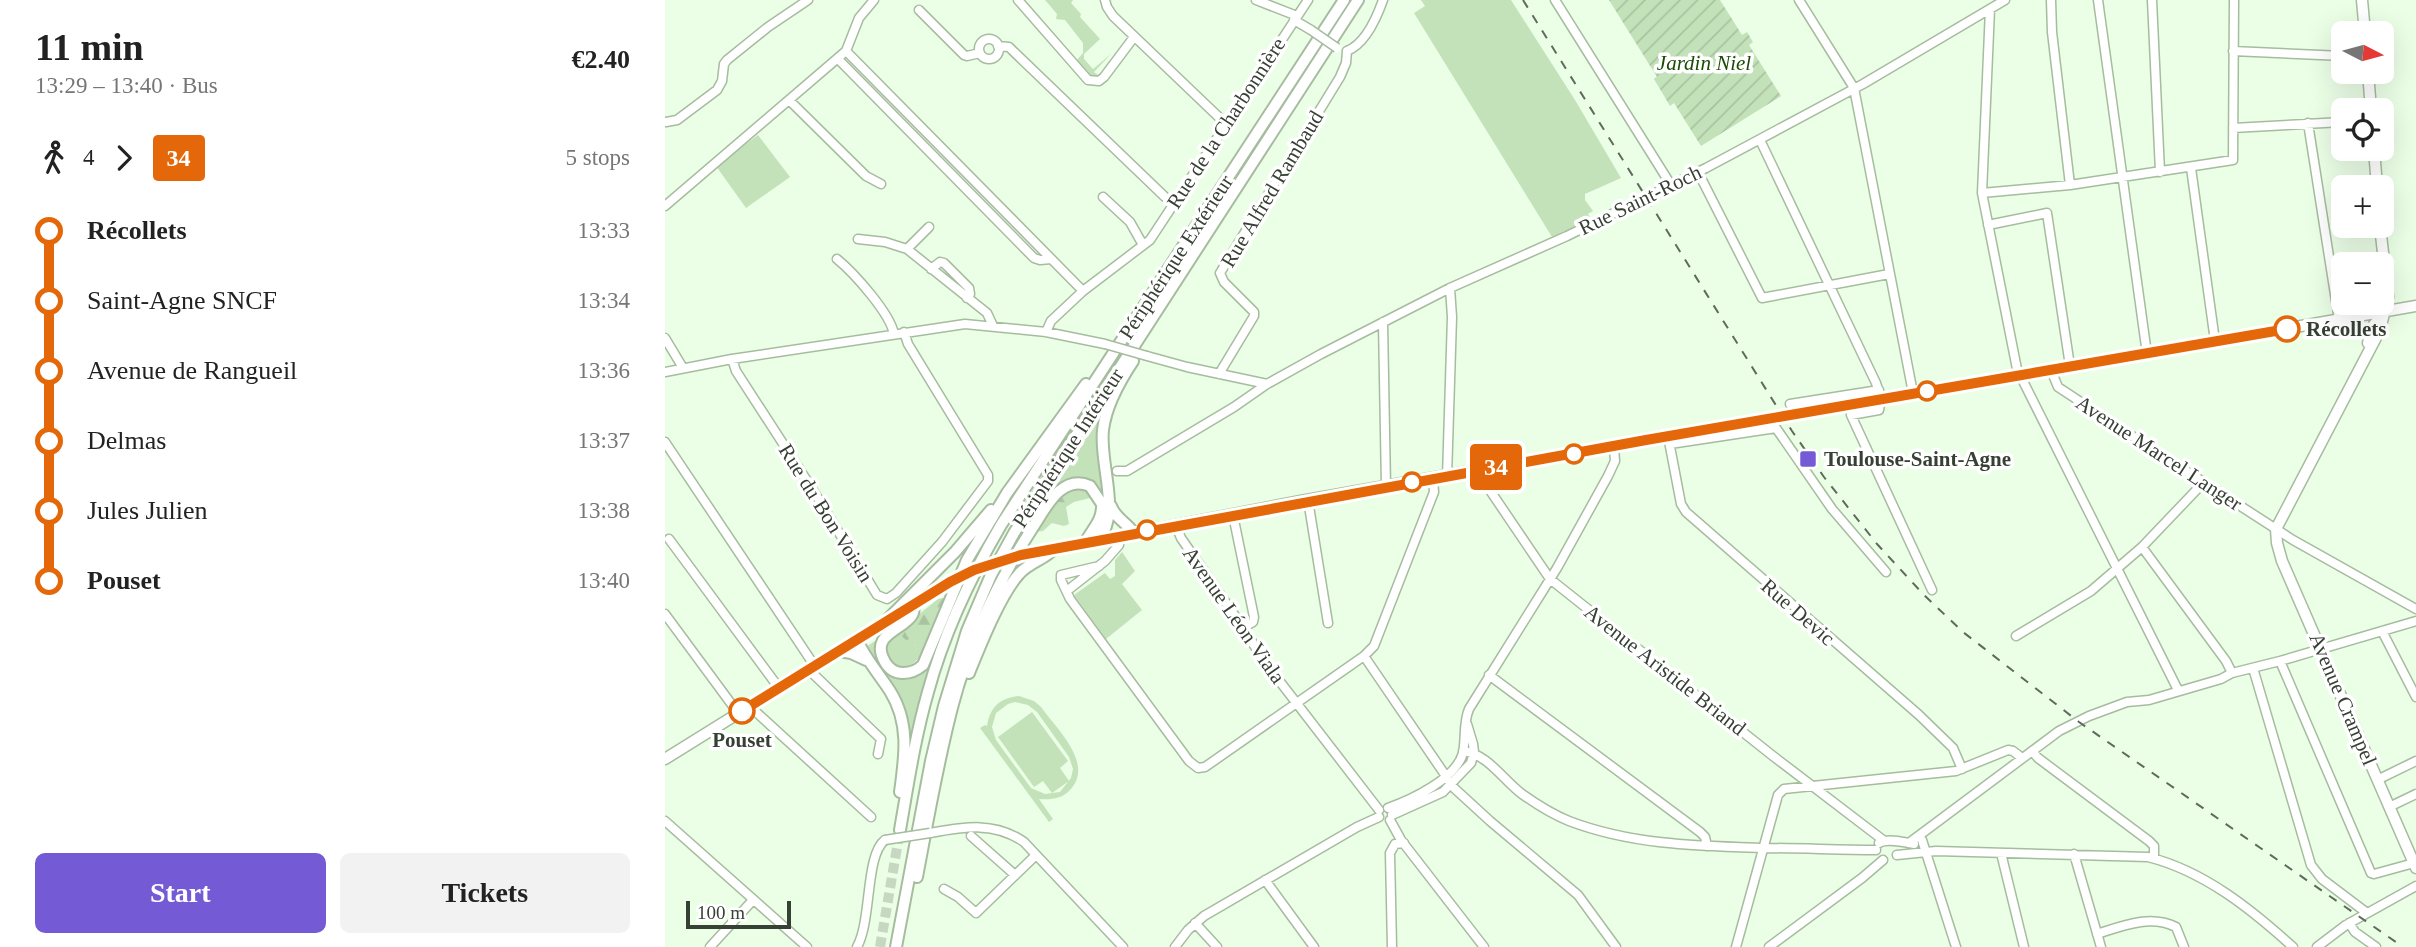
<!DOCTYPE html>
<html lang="en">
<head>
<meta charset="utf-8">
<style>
  body { margin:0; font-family:Georgia,serif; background:#f2f2f2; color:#222; height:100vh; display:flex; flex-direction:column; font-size:26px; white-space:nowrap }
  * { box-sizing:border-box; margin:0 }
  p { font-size:23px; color:#767676 }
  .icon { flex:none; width:38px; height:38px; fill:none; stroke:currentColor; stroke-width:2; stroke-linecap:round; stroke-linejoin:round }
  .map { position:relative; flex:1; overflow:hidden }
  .panel { display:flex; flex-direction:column; background:#fff; width:665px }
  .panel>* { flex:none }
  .badge { padding:0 14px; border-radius:5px; font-size:24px; line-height:46px }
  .needle { width:46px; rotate:96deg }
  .buttons { position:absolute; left:1666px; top:21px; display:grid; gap:14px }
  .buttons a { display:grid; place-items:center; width:63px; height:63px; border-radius:10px; background:#fff; box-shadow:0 7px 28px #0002; font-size:35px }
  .scale { position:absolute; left:21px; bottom:18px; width:105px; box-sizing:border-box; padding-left:7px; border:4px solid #374034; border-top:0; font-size:19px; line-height:24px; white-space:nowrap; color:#374034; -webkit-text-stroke:5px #fff; paint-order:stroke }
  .map>.badge { position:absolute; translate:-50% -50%; box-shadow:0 0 0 4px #fff }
  .legs { display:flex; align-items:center; gap:10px; height:77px; padding:0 35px; font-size:23px }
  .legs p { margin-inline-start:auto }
  .summary { display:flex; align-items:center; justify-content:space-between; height:119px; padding:0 35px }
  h1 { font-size:38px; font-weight:800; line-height:52px }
  .primary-button { display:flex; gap:14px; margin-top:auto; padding:14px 35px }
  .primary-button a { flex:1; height:80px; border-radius:10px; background:#745bd5; color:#fff; font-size:28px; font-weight:800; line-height:80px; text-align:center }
  .primary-button a+a { background:#f2f2f2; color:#222 }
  ul { padding:0 35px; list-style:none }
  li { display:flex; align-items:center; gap:24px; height:70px; font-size:26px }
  li i { display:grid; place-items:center; width:10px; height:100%; margin:0 9px; background:currentColor }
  li i::after { content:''; width:18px; height:18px; margin:-9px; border:5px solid; border-radius:50%; background:#fff }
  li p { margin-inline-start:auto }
  li:first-child i { background:linear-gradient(#0000 50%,currentColor 0) }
  li:last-child i { background:linear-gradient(currentColor 50%,#0000 0) }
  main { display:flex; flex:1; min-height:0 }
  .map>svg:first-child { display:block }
  .green { fill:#c3e2ba; fill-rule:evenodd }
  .forest { fill:url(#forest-firs) }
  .garden { fill:url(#garden-furrows) }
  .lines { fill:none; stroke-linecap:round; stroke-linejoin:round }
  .highway-tunnel { stroke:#c7d8c2; stroke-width:10; stroke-dasharray:10 5; stroke-linecap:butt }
  .minor-casing { stroke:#a6bc9f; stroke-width:11 }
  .major-casing { stroke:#a6bc9f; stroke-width:13 }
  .highway-casing { stroke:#a6bc9f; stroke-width:14 }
  .minor { stroke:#fff; stroke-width:8 }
  .major { stroke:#fff; stroke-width:10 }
  .highway { stroke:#fff; stroke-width:10 }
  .rail { stroke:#5f6a5c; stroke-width:2; stroke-dasharray:9 9; stroke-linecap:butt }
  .minor-bridge-casing { stroke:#a6bc9f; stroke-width:11; stroke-linecap:butt }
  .major-bridge-casing { stroke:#a6bc9f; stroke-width:13; stroke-linecap:butt }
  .minor-bridge { stroke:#fff; stroke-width:8 }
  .major-bridge { stroke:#fff; stroke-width:10 }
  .line-1-casing { stroke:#fff; stroke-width:16 }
  .line-1 { stroke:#e46809; stroke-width:10 }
  .stop-1-dot { fill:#fff; stroke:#e46809; stroke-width:3.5 }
  .poi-dot { fill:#745bd5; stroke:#fff; stroke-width:2.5 }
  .labels { text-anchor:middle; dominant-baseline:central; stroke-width:7; stroke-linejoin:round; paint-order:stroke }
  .park-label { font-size:21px; font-style:italic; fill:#1a4b05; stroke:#fff }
  .street-label { font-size:21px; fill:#374034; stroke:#fff }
  .stop-label { font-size:21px; font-weight:bold; fill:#374034; stroke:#fff; text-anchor:start }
  .poi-label { font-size:21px; font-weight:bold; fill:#374034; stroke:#fff; text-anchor:start }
</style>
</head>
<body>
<main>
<section class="panel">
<div class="summary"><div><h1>11 min</h1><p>13:29 – 13:40 · Bus</p></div><b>€2.40</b></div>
<div class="legs"><svg class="icon" aria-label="walk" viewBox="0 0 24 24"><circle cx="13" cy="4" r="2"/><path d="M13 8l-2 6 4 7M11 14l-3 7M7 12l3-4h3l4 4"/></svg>4<svg class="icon" aria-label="forward" viewBox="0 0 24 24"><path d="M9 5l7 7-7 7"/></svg><b class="badge" style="background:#e46809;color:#fff">34</b><p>5 stops</p></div>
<ul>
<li><i style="color:#e46809"></i><b>Récollets</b><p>13:33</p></li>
<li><i style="color:#e46809"></i><span>Saint-Agne SNCF</span><p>13:34</p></li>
<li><i style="color:#e46809"></i><span>Avenue de Rangueil</span><p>13:36</p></li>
<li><i style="color:#e46809"></i><span>Delmas</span><p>13:37</p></li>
<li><i style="color:#e46809"></i><span>Jules Julien</span><p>13:38</p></li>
<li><i style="color:#e46809"></i><b>Pouset</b><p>13:40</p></li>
</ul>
<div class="primary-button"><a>Start</a><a>Tickets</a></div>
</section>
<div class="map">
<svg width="1751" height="947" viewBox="0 0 1751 947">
  <defs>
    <pattern id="forest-firs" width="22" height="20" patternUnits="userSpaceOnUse" patternTransform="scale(1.75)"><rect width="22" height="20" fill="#c3e2ba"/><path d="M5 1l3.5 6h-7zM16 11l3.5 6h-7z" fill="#a8c3a0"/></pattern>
    <pattern id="garden-furrows" width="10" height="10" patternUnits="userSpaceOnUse" patternTransform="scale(1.75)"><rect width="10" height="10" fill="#c3e2ba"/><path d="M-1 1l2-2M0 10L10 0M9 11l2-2" fill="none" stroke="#a8c3a0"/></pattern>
  </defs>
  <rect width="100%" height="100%" fill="#ebfee6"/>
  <path class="green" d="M 380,0 L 408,0 L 406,3 L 416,14 L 415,17 L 435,39 L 419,54 L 419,59 L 428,69 L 446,54 L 429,72 L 433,75 L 432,77 L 424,76 L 411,61 L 418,53 L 418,43 L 400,20 L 391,19 L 392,14 Z
    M 756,0 L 846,0 L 910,100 L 956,178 L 920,194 L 920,200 L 928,211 L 923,214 L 926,219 L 887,237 L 749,13 L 760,6 Z
    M 93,135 L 125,177 L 81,208 L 51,166 Z
    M 438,410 L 434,440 L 434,461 L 439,492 C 408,472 411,474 382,498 L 406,463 Z
    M 457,552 L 470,571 L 457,584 L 477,610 L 441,639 L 409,595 L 440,573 L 445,579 L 450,576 L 450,560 Z
    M 232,632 L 249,638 L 252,651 L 259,649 C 248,676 218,672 222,642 Z
    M 210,641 L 228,675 L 264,663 L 245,742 L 243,742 L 243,730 L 202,653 L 201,647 Z
    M 354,696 L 369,701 L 376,707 C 391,728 430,764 405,790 C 397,799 385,800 374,799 L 388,819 L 384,822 L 315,728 L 320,725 L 322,726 C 325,707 335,698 354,696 ZM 350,702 L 363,705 L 372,712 L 404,757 L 408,769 L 406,778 L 395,792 L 380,794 L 366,788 L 331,740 L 327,727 L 331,713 L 343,704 Z
    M 367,712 L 403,761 L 395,768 L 404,781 L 387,793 L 378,781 L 369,787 L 333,737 Z"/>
  <path class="forest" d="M 419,488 L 427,495 L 425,498 L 409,502 L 401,507 L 404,524 L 399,526 L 387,523 L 378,531 L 370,532 C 383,513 394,490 419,488 Z
    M 279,598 L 259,649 L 252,652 L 249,638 L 241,640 L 232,632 L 273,599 Z"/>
  <path class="garden" d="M 944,0 L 1055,0 L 1077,35 L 1082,32 L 1088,42 L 1084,45 L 1116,96 L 1036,146 L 1009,103 L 1005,106 L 989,79 L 992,77 Z"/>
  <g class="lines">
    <path class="highway-tunnel" d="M 215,947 L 235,830"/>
    <defs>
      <path id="minor" d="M 353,0 L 423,80 L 434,81 L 439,77 L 469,37
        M 440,0 L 442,7 L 448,16 L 561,124
        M 591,0 L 632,16
        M 890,0 L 1006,185
        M 1134,0 L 1189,88 L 1248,393
        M 1386,0 L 1387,32 L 1405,185
        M 1433,0 L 1482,354
        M 1487,0 L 1495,172
        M 1325,9 L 1317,193 L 1352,369 L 1513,690
        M 254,10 L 299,55 L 302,56 L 315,53
        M 629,20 L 646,30
        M314 49a10 10 0 1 1 20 0a10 10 0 1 1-20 0Z
        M 333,46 L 344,47 L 348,51 L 500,197 L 509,203
        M 181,51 L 418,291
        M 682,51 C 700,44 712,17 718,0
        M 1568,51 L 1678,56
        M 173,59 L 369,258 L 375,260 L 386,259
        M 125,101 L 201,176 L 216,184
        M 1,122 L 12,120 L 52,90 L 57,81 L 59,64 L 62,60 L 103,27 L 143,0
        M 1643,123 L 1674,320
        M 1568,128 L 1678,122
        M 1095,140 L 1211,383 L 1216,399 L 1214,410 L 1186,415 L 1267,590
        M 1526,168 L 1550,341
        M 1033,172 L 1097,298 L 1224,274
        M 1317,193 L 1405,185 L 1568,160 L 1569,0
        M 438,197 L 465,222 L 478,245
        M 0,206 L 181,51 L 194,18 L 209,0
        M 1323,225 L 1382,213 L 1405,366
        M 193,239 L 220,242 L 242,249 L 322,313 L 328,326
        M 242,249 L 264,227
        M 172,259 C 189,273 225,313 229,334
        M 266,269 L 275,262 L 279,263 L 304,288 L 305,294 L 302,298
        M 718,322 L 721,487
        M 381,332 L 386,321 L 418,291 L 485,240 L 643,0
        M 0,338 L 18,368
        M 482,356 L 522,367 L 602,384
        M 67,359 L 71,371 L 146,487 L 212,595 L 222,599 L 231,593 L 277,542 L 323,481 L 323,475 L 243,344 L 239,332
        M 1386,370 L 1393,387 L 1478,443 L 1628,540 L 1751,609
        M 0,372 L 67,359 L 300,324 L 381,332 L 440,344
        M 554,374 L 589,316 L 589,312 L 559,282 L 555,273 L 675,77 L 681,63 L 682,51
        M 1125,404 L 1214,390
        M 1003,436 L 1016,504 L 1021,512 L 1254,715 L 1288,748 L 1297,769
        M 0,442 L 149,665
        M 1005,444 L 1111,428 L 1167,509 L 1221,572
        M 452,471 L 462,471 L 569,407 L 602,384 L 656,354 L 785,288 L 902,236 L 1041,168 L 1198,84 L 1340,0
        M 816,471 L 820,483 L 885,579 L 1108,756 L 1218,840
        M 782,477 L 787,317 L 785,288
        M 643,500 L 663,623
        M 568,515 L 589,617 L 588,622 L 581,626 L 577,626
        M 511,526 L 516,538 L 577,626 L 599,661 L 714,810
        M 4,539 L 114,688
        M 1477,547 L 1561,661 L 1567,673
        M 434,566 L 396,575 L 396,580 L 405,599 L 524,761 L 533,768 L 540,767 L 699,656 L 709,646 L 769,492 L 768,479
        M 403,590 L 440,561 L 454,545 L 453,537
        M 0,614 L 73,713
        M 1717,631 L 1751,697
        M 1351,636 L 1426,591 L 1477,547 L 1539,482
        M 699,656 L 789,788 L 825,821 L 913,895 L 951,947
        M 1615,661 L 1706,873 L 1709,874 L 1749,863
        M 1588,668 L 1646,865 L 1657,879 L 1702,913
        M 143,669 L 216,739 L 213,754
        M 824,675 L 1035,832 L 1040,837 L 1042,846
        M 86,705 L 91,712 L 206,817
        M 798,751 C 823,754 838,780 857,794 C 871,804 889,815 904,821 C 967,845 1032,846 1099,848 C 1136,848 1174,850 1211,850
        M 1367,751 L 1373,758 L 1484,841 L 1489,846 L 1489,858
        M 1712,780 L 1751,761
        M 1724,807 L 1751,794
        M 723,808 C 746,800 791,779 798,753 C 801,738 798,723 804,709 L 892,568 L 943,476 L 950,461 L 949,447
        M 727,815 L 778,792 L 806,763 L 809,752 L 808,744 L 802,724
        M 725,820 L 736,840 L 819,947
        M 0,821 L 142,947
        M 265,833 C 299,827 329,821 359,842 L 458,947
        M 306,836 L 350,875
        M 1257,840 L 1291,947
        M 1214,843 C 1222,838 1239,842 1249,844
        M 1244,843 L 1394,731 L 1424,716 L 1462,702 L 1484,700 L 1556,679 L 1567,673 L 1615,661 L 1751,621
        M 1336,853 L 1359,947
        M 1409,854 L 1436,947
        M 1232,855 L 1271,851 L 1483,857 C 1539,871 1586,909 1628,947
        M 600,880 L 649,947
        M 279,889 L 293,897 L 311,913 L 371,855
        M 530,923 L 552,947
        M 1684,923 L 1690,932 L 1711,947
        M 1432,934 C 1457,926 1485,914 1511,927 L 1519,947
        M 45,947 L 88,900
        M 192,947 C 207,920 200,855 220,840
        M 510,947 L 523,930 L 539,916 L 692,827 L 714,817
        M 727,947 L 725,853 L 730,844 L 739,843
        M 1071,947 L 1113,795 L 1119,789 L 1291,771 L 1343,750 L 1348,751 L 1357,758
        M 1104,947 L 1197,878 L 1218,860
        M 1652,947 L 1681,925 L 1751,886"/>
      <path id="major" d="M 1697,0 L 1700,33
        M 1703,72 L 1706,110
        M 1709,149 L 1712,187
        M 1715,226 L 1723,297 L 1715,330 L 1611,529 L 1612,543 L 1617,561 L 1751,868
        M 1703,343 L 1708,326 L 1718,313
        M 356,555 L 636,501 L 981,440 L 1751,306
        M 0,759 L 284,582"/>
      <path id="highway" d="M 446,506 C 450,518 461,522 468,532
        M 433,540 C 457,513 434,465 438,430 C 441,405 454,382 468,361
        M 249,604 C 249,608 249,612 247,615 C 237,631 204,634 220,662 C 224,669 230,673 238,673 C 246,673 251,671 258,665 L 302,560 L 342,493 L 421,384
        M 217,625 L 290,552 L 326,510
        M 192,640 C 200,658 214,674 225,691 C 245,723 240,756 235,792
        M 175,651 L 186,653 L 201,660
        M 304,673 C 315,646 335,595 354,574 C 364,562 379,560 390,548
        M 235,830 C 243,784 250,737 263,692 C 279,633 305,578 336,525 L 679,0
        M 252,877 C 263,819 273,760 288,704 C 305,640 334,579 370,524 C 382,505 398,474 425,486 L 437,504 C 438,521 427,529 420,543
        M 231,947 L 266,761 L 279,706 L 302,631 L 326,575 L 349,533 L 403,448 L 693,0"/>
    </defs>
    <use href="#minor" class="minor-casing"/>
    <use href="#major" class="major-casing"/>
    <use href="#highway" class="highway-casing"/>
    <use href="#minor" class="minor"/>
    <use href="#major" class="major"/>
    <use href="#highway" class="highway"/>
    <path class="rail" d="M 858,0 L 1127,431 L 1159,477 L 1212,544 L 1259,595 L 1298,632 L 1414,722 L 1738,947"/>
    <defs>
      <path id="minor-bridge" d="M 646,30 L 672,48
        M 440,344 L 482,356
        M 220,840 L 265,833"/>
      <path id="major-bridge" d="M 284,582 L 309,570 L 356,555"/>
    </defs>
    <use href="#minor-bridge" class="minor-bridge-casing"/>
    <use href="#major-bridge" class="major-bridge-casing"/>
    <use href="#minor-bridge" class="minor-bridge"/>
    <use href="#major-bridge" class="major-bridge"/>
  </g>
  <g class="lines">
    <defs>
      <path id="line-1" d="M 77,711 L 285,582 L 309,570 L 356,555 L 981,440 L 1622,329"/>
    </defs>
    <use href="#line-1" class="line-1-casing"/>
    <use href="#line-1" class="line-1"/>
  </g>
  <g class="stop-1-dot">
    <circle cx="1622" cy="329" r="12"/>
    <circle cx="1262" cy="391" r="9"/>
    <circle cx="909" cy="454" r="9"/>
    <circle cx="747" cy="482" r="9"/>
    <circle cx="482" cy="530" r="9"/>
    <circle cx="77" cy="711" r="12"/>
  </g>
  <rect class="poi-dot" x="1134" y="450" width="18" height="18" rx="3.5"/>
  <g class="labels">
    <g class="park-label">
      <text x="1039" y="63">Jardin Niel</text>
    </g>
    <g class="street-label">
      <text transform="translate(561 123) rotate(-57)">Rue de la Charbonnière</text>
      <text transform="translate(607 189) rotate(-59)">Rue Alfred Rambaud</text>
      <text transform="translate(975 200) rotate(-26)">Rue Saint-Roch</text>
      <text transform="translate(511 257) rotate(-57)">Périphérique Extérieur</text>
      <text transform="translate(403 448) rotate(-57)">Périphérique Intérieur</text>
      <text transform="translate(1494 453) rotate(33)">Avenue Marcel Langer</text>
      <text transform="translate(161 513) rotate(58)">Rue du Bon Voisin</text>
      <text transform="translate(1133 612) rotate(41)">Rue Devic</text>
      <text transform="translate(569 615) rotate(55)">Avenue Léon Viala</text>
      <text transform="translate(1000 670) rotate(38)">Avenue Aristide Briand</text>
      <text transform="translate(1678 699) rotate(67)">Avenue Crampel</text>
    </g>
    <g class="stop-label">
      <text x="1641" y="329">Récollets</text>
      <text x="77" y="740" text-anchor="middle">Pouset</text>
    </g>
    <g class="poi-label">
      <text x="1159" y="459">Toulouse-Saint-Agne</text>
    </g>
  </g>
</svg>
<div class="buttons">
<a><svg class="needle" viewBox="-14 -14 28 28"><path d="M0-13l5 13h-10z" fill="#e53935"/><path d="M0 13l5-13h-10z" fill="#767676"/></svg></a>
<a><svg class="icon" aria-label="locate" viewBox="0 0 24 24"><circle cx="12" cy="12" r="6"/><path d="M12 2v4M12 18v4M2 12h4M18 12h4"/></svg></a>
<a>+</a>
<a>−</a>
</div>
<div class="scale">100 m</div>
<b class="badge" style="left:831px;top:467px;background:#e46809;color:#fff">34</b>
</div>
</main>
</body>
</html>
